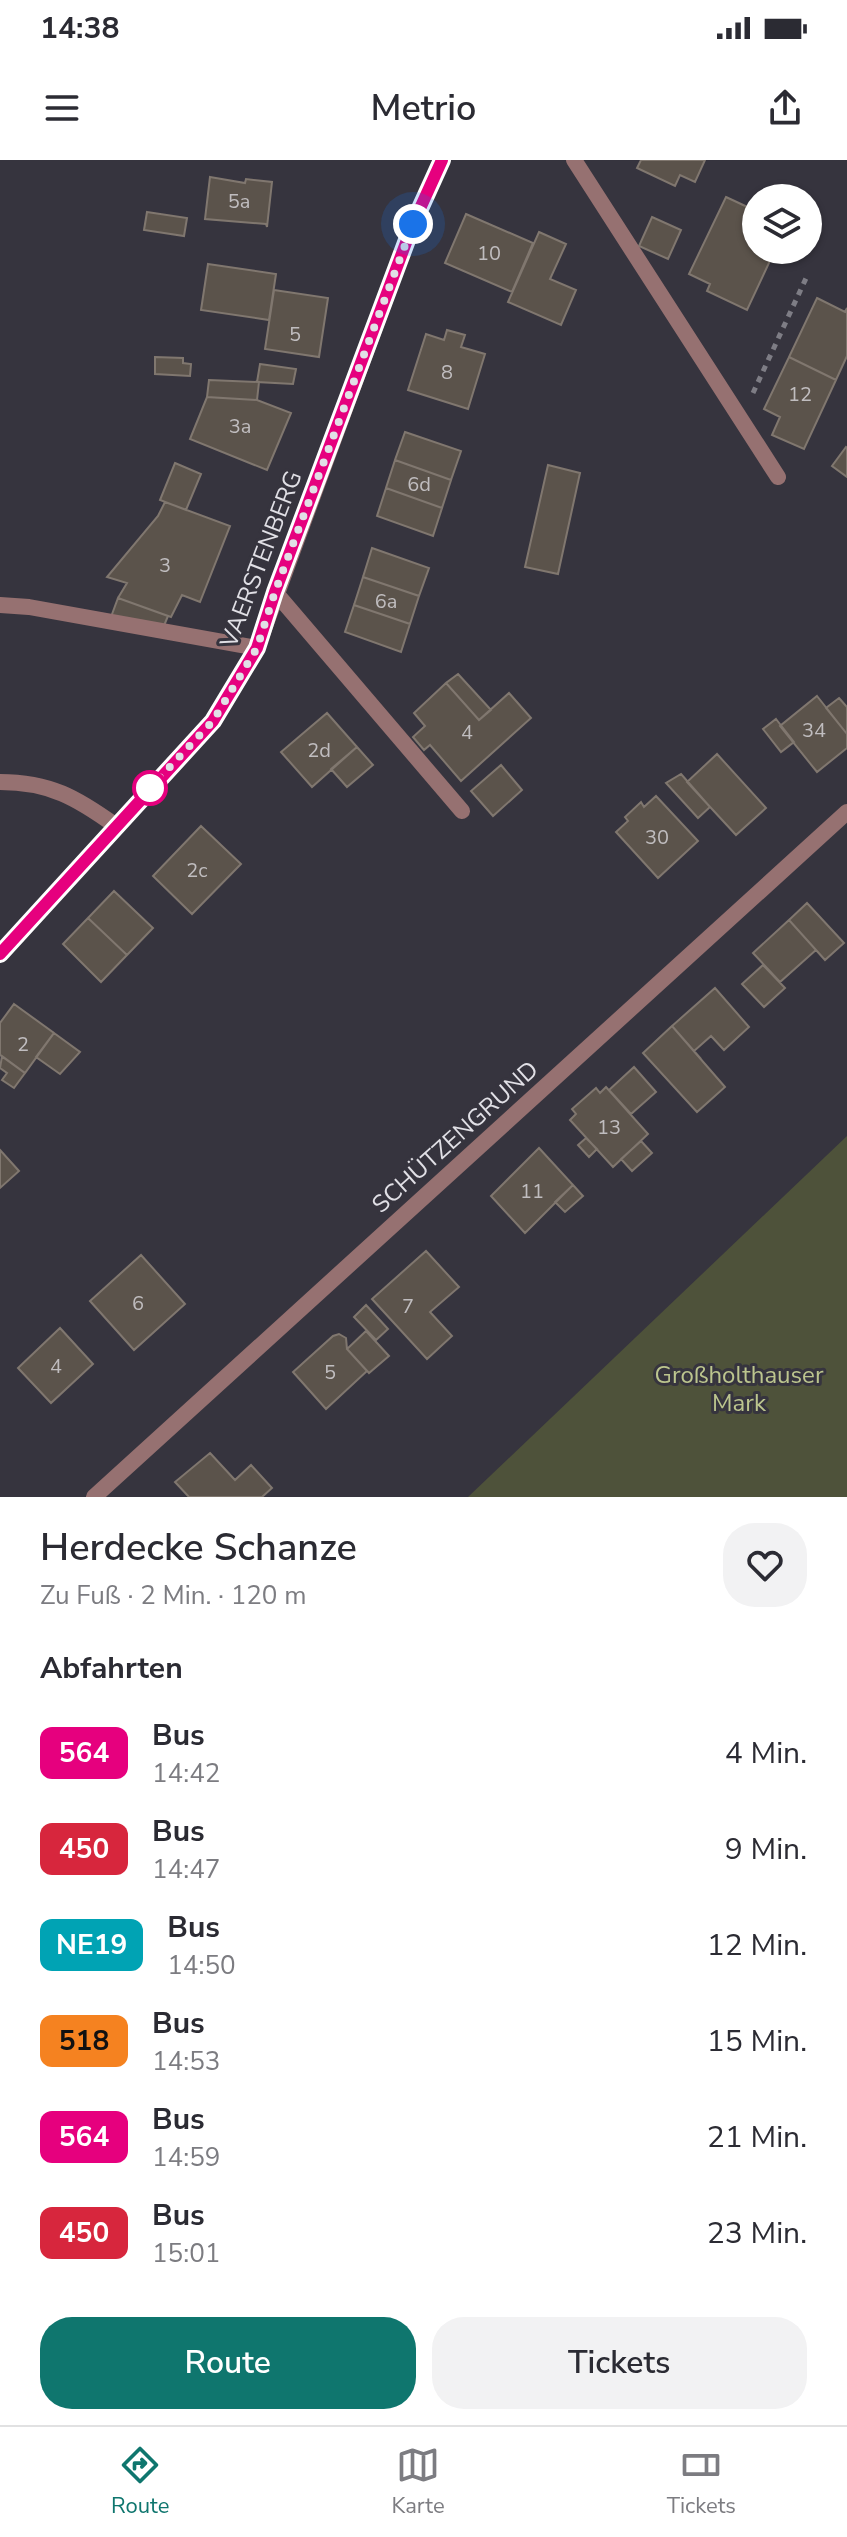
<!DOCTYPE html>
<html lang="de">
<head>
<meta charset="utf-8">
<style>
  body { margin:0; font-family:"Nunito Sans",sans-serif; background:#f2f2f3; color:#2b2b33; height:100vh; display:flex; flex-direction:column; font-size:30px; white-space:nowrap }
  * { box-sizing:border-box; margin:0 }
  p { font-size:26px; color:#7c7c81 }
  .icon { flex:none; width:44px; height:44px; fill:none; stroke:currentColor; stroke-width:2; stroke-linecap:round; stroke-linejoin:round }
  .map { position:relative; height:1337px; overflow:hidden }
  .details { display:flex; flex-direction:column; background:#fff; flex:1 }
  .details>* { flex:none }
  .badge { padding:0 16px; border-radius:12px; font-size:28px; line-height:52px }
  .controls { position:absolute; left:742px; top:24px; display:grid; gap:16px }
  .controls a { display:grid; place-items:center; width:80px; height:80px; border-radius:50%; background:#fff; box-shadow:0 2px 6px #0004; font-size:40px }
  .you { position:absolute; width:40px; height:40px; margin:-20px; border:6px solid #fff; border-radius:50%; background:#1a73e8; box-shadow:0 0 0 12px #1a73e833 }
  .map>.badge { position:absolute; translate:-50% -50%; box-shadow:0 0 0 4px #fff }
  h2 { padding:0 40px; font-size:30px; line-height:72px }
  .round { display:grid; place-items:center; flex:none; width:84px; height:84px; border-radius:32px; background:#f2f2f3 }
  .summary { display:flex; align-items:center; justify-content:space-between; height:136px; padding:0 40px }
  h1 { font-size:38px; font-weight:600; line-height:60px }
  .cta { display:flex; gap:16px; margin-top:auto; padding:16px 40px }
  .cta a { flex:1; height:92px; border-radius:32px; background:#0f766e; color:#fff; font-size:32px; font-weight:600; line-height:92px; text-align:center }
  .cta a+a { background:#f2f2f3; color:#2b2b33 }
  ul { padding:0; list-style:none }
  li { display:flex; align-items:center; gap:24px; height:96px; padding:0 40px }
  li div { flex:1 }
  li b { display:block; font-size:30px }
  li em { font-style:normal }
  li .badge { min-width:88px; font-weight:700; text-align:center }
  .status { display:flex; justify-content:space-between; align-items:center; height:56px; padding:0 40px; background:#fff; direction:ltr }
  .status svg { height:22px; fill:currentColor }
  header { display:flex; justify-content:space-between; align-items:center; height:104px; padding:0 40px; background:#fff; font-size:36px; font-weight:600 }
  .tabs { display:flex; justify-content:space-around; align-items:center; height:112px; border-top:2px solid #e1e1e2; background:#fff; font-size:22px; color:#7c7c81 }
  .tabs a { display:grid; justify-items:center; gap:4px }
  .tabs .current { color:#0f766e }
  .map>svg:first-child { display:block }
  .green { fill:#4e523a }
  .building { fill:#5b534b; stroke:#80776f; stroke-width:2 }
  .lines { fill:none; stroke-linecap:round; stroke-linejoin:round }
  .path { stroke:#7e7d85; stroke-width:5; stroke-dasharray:6 6; stroke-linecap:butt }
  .service { stroke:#967171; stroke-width:16 }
  .minor { stroke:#967171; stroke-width:16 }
  .line-casing { stroke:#fff; stroke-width:18 }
  .line { stroke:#e6007e; stroke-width:12 }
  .walk { stroke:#e1e0e6; stroke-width:8; stroke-dasharray:0 14.4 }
  .stop-dot { fill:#fff; stroke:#e6007e; stroke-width:4 }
  .labels { text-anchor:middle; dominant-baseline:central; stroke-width:6; stroke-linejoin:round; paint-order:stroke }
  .number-label { font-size:20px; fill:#c0bdbf }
  .street-label { font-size:24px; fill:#e1e0e6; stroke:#36343e }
  .park-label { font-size:24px; fill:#bcc58e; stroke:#36343e }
</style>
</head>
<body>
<div class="status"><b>14:38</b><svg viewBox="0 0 49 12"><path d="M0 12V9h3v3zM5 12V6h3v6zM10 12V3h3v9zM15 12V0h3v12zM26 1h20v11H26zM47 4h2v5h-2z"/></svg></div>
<header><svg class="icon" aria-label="menu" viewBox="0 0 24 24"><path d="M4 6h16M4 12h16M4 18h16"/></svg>Metrio<svg class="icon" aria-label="share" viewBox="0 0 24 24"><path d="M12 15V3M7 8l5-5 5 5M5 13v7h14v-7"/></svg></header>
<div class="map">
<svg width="847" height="1337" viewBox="0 0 847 1337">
  <rect width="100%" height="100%" fill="#36343e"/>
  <path class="green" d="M 847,976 L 847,1337 L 468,1337 Z"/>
  <path class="building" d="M 641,0 L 705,0 L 695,22 L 680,15 L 675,26 L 637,8 Z
    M 210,17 L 245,23 L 246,19 L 272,22 L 267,67 L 266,64 L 205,59 Z
    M 726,37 L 756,51 L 756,90 L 775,90 L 747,150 L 707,131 L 710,124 L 689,114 Z
    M 147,52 L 187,58 L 184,76 L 144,70 Z
    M 466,54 L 533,83 L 512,132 L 445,103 Z
    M 652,57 L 681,70 L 668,99 L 639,86 Z
    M 539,72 L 566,84 L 550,119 L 576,130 L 561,165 L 508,142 Z
    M 208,104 L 276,114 L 269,160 L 201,150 Z
    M 274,130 L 328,138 L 319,197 L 265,189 Z
    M 817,138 L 845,152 L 847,148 L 847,196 L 836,220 L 789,197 Z
    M 447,170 L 465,175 L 461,187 L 485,194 L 468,249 L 408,230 L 426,174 L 444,180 Z
    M 155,197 L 183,198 L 183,203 L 191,204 L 190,216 L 155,214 Z
    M 789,197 L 836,220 L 804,289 L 772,275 L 780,257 L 764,249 Z
    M 260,204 L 296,209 L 293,224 L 257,222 Z
    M 209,220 L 259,222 L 257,240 L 207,237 Z
    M 207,237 L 257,240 L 291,253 L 267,310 L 190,279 Z
    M 405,272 L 461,291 L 451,320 L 395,300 Z
    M 846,287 L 847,288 L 847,317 L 832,306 Z
    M 395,300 L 451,320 L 442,348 L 386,328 Z
    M 175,303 L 201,314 L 186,350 L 160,340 Z
    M 548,305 L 580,313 L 558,414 L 525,407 Z
    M 386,328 L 442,348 L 433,376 L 377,356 Z
    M 165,342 L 230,366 L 200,442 L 182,435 L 171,457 L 118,438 L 127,423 L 107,417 L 158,356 Z
    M 372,388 L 429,408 L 419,436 L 363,417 Z
    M 363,417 L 419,436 L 410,464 L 354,445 Z
    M 118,438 L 168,456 L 163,468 L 111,457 Z
    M 354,445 L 410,464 L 401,492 L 345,472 Z
    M 458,514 L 491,550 L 479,560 L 446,523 Z
    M 446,523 L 479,560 L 509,533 L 531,558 L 461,621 L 430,585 L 424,590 L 413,577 L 425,566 L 414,553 Z
    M 817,536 L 847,574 L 847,588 L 817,612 L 780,566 Z
    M 839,538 L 847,547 L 847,574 L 826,548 Z
    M 327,553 L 357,587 L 312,627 L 281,592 Z
    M 776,559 L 794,582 L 781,592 L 763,569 Z
    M 357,587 L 373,605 L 347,627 L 331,609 Z
    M 717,594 L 766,648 L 736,675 L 687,622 Z
    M 501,605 L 522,630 L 493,656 L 471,631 Z
    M 681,614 L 710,647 L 698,658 L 666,623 Z
    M 656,636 L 698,681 L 658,718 L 616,672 L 628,661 L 625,657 L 641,642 L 644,647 Z
    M 201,666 L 241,704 L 192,754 L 153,716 Z
    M 114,731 L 153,768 L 127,795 L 88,758 Z
    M 807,743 L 844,783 L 825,800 L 789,760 Z
    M 88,758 L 127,795 L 101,822 L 63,784 Z
    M 789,760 L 816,790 L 780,822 L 753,793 Z
    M 763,805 L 785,828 L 764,847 L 742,824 Z
    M 715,828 L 749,867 L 724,890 L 711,876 L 694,891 L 701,899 L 672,866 Z
    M 14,844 L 54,873 L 25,913 L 0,895 L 0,863 Z
    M 672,866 L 725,927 L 697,952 L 643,893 Z
    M 54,873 L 80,892 L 60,914 L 36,897 Z
    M 2,896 L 25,913 L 14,928 L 2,920 L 7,913 L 0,908 Z
    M 634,907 L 656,932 L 631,954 L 609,930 Z
    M 606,927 L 648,974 L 613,1007 L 570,960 L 576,954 L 572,949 L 596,928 L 600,933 Z
    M 586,978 L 597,989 L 589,997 L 578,985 Z
    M 641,981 L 652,993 L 632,1011 L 621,999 Z
    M 539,988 L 573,1025 L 525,1073 L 491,1036 Z
    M 0,990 L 19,1011 L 0,1028 Z
    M 573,1025 L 583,1036 L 565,1052 L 555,1042 Z
    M 426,1091 L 459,1127 L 430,1152 L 452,1176 L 427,1199 L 372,1139 Z
    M 141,1095 L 185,1144 L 134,1190 L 90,1141 Z
    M 366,1145 L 388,1169 L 376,1180 L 354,1157 Z
    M 60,1168 L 93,1204 L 51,1243 L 18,1208 Z
    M 366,1171 L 389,1196 L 369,1213 L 347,1189 Z
    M 339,1174 L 346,1178 L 347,1189 L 367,1211 L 326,1249 L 293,1212 L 333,1176 Z
    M 210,1293 L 235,1320 L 251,1305 L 272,1328 L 262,1337 L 189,1337 L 175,1322 Z"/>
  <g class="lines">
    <path class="path" d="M 753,233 L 808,114"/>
    <path class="service" d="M 574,0 L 778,317
      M 275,432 L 462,651
      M 0,445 L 29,447 L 257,488
      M 0,622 C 50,622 77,638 116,666"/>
    <path class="minor" d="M 0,794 L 213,561 L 257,488 L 413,64 L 442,0
      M 94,1337 L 847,652"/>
  </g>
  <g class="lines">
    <defs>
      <path id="line" d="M 0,794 L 213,561 L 257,488 L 275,432 L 413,64 L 442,0"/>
    </defs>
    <use href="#line" class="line-casing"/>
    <use href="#line" class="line"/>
    <path class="walk" d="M 150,628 L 213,561 L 257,488 L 275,432 L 413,64"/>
  </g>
  <circle class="stop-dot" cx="150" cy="628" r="16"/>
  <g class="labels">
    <g class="number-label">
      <text x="239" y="41">5a</text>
      <text x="489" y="93">10</text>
      <text x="295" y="174">5</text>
      <text x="447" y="212">8</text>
      <text x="800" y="234">12</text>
      <text x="240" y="266">3a</text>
      <text x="419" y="324">6d</text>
      <text x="165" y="405">3</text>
      <text x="386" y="441">6a</text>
      <text x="814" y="570">34</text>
      <text x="467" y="572">4</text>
      <text x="319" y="590">2d</text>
      <text x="657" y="677">30</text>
      <text x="197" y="710">2c</text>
      <text x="23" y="884">2</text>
      <text x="609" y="967">13</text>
      <text x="532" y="1031">11</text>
      <text x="138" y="1143">6</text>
      <text x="408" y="1146">7</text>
      <text x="56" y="1206">4</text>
      <text x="330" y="1212">5</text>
    </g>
    <g class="street-label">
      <text transform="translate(261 399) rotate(-69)">VAERSTENBERG</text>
      <text transform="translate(455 977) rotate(-42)">SCHÜTZENGRUND</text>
    </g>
    <g class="park-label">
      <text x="739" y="1215">Großholthauser<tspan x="739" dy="28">Mark</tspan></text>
    </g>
  </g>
</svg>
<div class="controls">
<a><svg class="icon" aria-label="layers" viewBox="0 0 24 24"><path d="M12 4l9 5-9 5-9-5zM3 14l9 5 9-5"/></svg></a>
</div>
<div class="you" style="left:413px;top:64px"></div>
</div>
<section class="details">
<div class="summary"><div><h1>Herdecke Schanze</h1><p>Zu Fuß · 2 Min. · 120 m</p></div><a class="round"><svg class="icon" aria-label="heart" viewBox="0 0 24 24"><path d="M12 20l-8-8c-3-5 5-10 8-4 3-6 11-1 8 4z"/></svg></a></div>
<h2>Abfahrten</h2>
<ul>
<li><span class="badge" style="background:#e6007e;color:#fff">564</span><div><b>Bus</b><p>14:42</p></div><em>4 Min.</em></li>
<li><span class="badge" style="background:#d7263d;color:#fff">450</span><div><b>Bus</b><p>14:47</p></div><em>9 Min.</em></li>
<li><span class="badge" style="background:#00a3b4;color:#fff">NE19</span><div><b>Bus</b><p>14:50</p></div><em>12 Min.</em></li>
<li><span class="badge" style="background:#f58220;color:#111">518</span><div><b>Bus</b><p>14:53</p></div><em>15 Min.</em></li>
<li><span class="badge" style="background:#e6007e;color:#fff">564</span><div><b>Bus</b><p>14:59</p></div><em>21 Min.</em></li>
<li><span class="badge" style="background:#d7263d;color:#fff">450</span><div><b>Bus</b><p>15:01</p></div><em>23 Min.</em></li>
</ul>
<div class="cta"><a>Route</a><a>Tickets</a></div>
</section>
<nav class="tabs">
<a class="current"><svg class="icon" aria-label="directions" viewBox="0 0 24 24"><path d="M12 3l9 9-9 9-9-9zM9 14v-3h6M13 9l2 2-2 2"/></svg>Route</a>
<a><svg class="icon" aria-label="map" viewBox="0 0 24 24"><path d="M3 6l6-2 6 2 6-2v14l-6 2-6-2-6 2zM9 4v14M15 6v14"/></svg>Karte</a>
<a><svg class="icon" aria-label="tickets" viewBox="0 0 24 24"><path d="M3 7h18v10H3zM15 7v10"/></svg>Tickets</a>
</nav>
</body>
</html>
